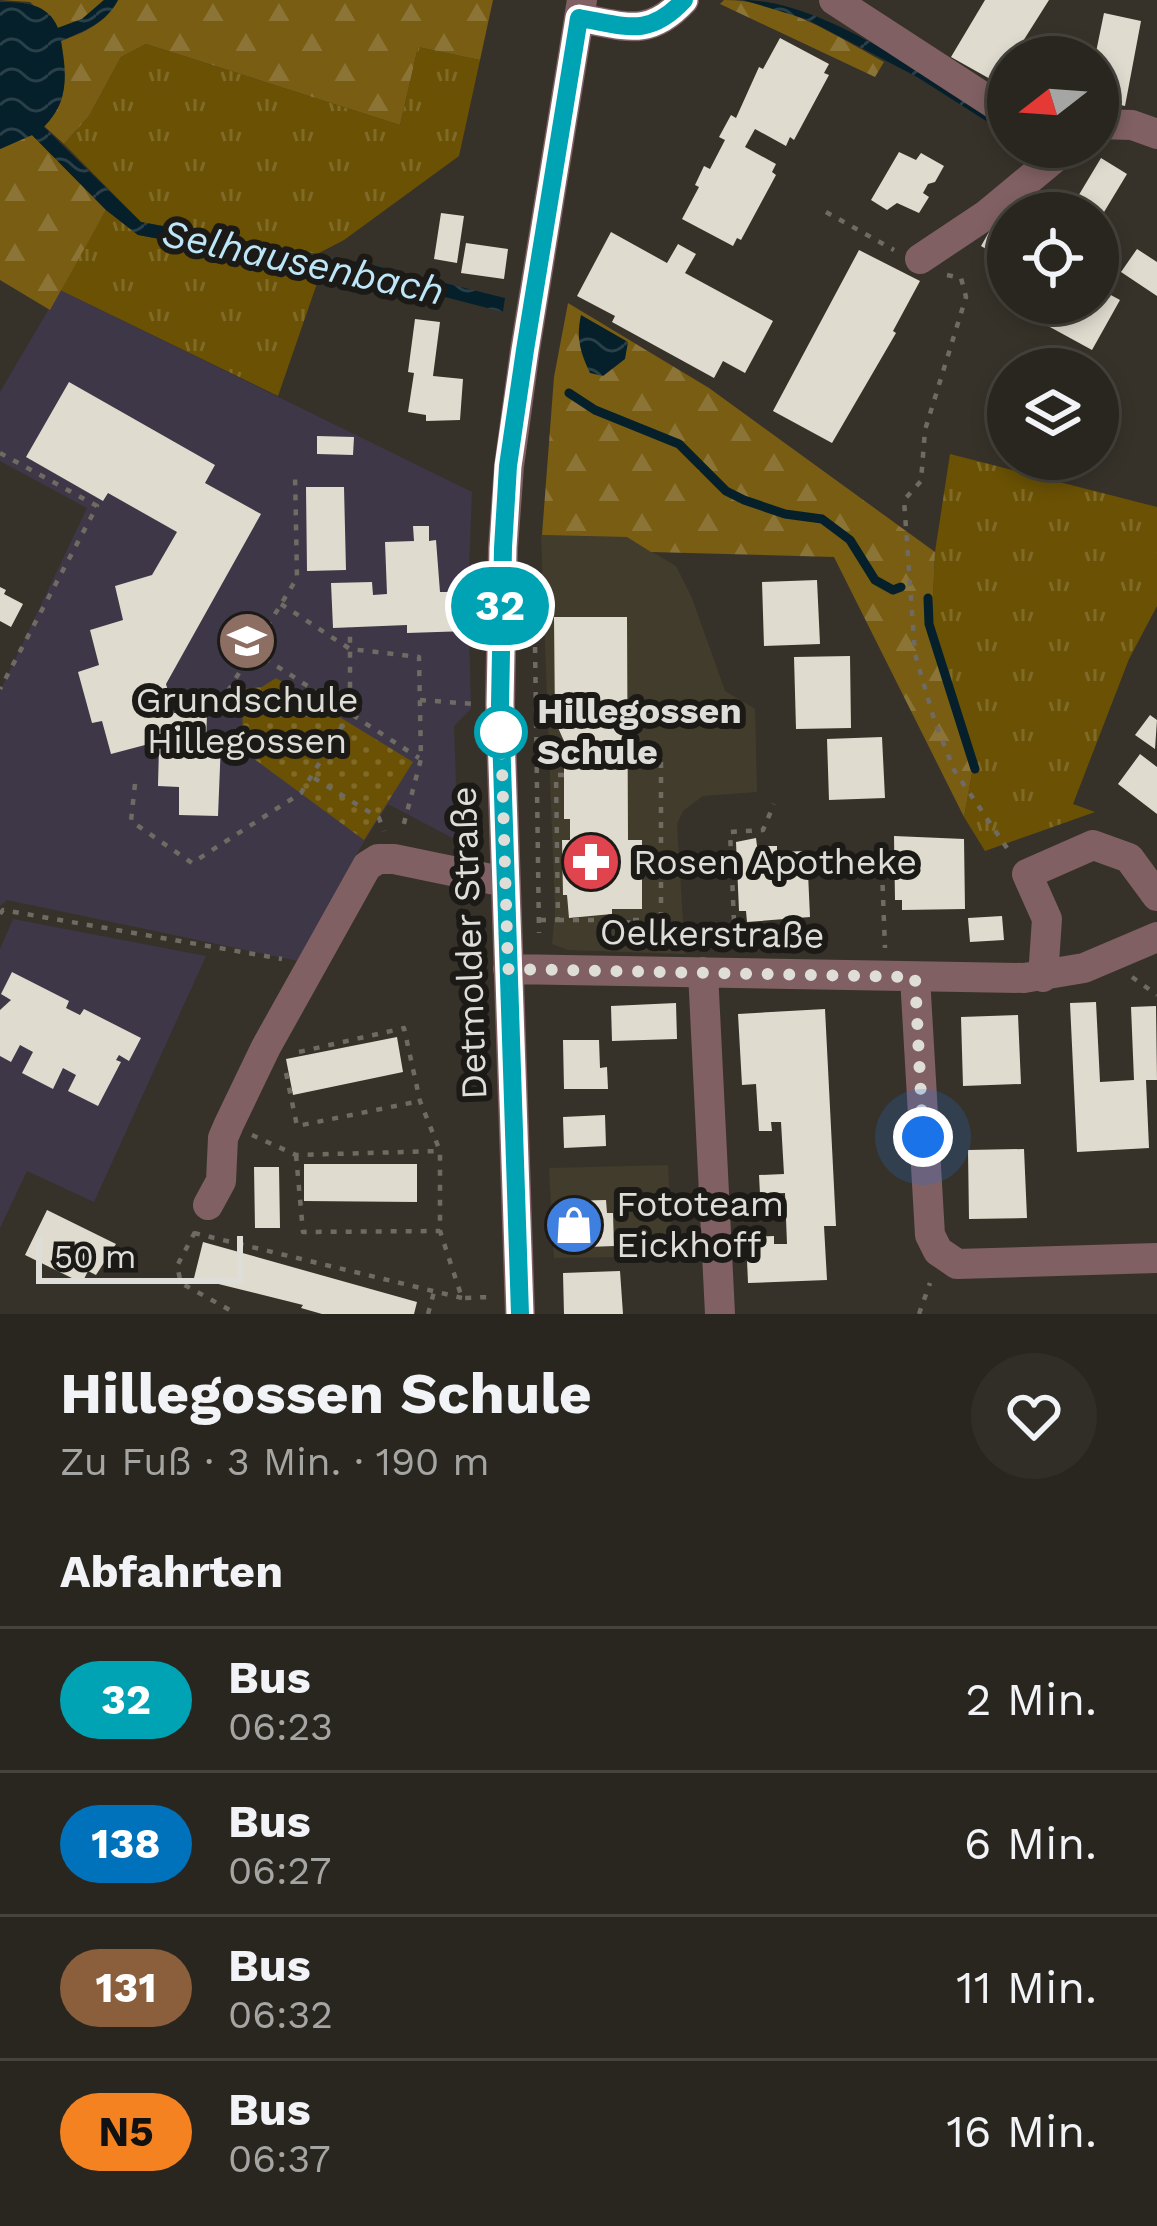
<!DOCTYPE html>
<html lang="de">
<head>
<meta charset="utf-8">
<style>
  body { margin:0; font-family:"Work Sans",sans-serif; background:#312e28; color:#f1f3f6; height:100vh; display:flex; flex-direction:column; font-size:45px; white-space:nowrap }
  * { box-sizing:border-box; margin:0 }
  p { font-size:39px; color:#a5a5a4 }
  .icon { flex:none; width:66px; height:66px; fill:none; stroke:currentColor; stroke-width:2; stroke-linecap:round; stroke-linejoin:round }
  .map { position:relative; height:1314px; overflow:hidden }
  .drawer { display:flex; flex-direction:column; background:#29261f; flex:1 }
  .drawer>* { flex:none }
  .badge { padding:0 24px; border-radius:39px; font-size:42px; line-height:78px }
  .needle { width:78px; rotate:253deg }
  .tools { position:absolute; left:987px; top:36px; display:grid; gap:24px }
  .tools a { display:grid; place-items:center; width:132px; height:132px; border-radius:50%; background:#29261f; box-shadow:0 6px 18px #0003,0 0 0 3px #45433d; font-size:60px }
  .scale { position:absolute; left:36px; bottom:30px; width:207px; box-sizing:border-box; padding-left:12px; border:6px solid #dfddd7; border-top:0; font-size:33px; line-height:42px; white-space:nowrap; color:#dfddd7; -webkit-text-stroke:9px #1c1a16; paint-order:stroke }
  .you { position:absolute; width:60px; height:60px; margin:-30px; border:9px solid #fff; border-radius:50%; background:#1a73e8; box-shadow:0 0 0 18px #1a73e833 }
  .map>.badge { position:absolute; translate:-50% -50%; box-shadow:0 0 0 6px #fff }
  h2 { padding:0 60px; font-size:45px; line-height:108px }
  .round { display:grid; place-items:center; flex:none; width:126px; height:126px; border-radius:63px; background:#312e28 }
  .head { display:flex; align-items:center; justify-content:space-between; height:204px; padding:0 60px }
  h1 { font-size:57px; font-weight:700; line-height:90px }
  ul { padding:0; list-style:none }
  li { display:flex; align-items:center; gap:36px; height:144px; padding:0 60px; border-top:3px solid #45433d }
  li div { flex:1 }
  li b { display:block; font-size:45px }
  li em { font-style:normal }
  li .badge { min-width:132px; font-weight:700; text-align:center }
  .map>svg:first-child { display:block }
  .built { fill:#423c2c }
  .education { fill:#3d3748 }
  .grass { fill:url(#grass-tufts) }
  .forest { fill:url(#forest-firs) }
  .park { fill:url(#park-dots) }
  .water { fill:url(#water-waves) }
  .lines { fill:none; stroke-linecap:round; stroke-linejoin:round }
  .stream { stroke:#06202b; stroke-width:9 }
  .building { fill:#e0dbcf }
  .path { stroke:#6f6b63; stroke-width:4.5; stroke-dasharray:6 9; stroke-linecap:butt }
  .minor { stroke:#806063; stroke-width:30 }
  .line-casing { stroke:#fff; stroke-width:27 }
  .line { stroke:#00a3b4; stroke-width:18 }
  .walk { stroke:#dfddd7; stroke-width:12; stroke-dasharray:0 21.6 }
  .stop-dot { fill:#fff; stroke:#00a3b4; stroke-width:6 }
  .labels { text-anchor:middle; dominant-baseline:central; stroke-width:12; stroke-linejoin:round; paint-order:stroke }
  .poi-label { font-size:36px; fill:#dfddd7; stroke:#1c1a16; text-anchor:start }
  .stop-label { font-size:36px; font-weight:bold; fill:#dfddd7; stroke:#1c1a16; text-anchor:start }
  .street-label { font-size:36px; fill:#dfddd7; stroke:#1c1a16 }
  .water-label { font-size:39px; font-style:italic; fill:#bde6f8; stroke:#1c1a16 }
</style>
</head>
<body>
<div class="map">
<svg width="1157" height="1314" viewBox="0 0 1157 1314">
  <defs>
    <pattern id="grass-tufts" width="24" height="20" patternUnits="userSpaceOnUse" patternTransform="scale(3)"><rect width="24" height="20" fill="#6a5104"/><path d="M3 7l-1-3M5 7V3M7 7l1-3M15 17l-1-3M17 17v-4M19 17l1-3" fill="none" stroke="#7f6a28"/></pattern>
    <pattern id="forest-firs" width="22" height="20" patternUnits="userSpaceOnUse" patternTransform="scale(3)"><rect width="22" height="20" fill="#785d13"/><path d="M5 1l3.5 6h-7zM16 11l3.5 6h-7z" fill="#8b7435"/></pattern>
    <pattern id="park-dots" width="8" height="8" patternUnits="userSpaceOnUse" patternTransform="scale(3)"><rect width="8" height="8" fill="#6a5104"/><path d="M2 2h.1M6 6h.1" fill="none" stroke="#7f6a28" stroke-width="1.8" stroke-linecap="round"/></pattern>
    <pattern id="water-waves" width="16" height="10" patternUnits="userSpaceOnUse" patternTransform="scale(3)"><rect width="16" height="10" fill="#06202b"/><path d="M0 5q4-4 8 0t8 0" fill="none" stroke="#2a4049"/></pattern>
  </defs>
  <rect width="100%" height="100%" fill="#373229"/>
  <path class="built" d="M 541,535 L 627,537 L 676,566 L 692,598 L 725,691 L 755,709 L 757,792 L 703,796 L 683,811 L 677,824 L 685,954 L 568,950 L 552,944 L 555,911 Z
    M 668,1165 L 673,1256 L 554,1258 L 549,1168 Z"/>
  <path class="education" d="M 60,290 L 472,492 L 468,592 L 471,709 L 454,726 L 458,841 L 388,804 L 359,850 L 303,962 L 7,900 L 0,906 L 0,691 L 87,508 L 0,461 L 0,392 Z
    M 13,919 L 206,956 L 94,1202 L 27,1171 L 0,1228 L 0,949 Z"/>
  <path class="grass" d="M 146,44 L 400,125 L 418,47 L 480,60 L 459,156 L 344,240 L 317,254 L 141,222 L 64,144 L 89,116 L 121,57 Z
    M 106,210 L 138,235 L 322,269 L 278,396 L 60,290 Z
    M 950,454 L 1157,507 L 1157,606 L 1129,659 L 1073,804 L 1095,812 L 985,851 L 964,817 L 972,773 L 932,621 L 935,552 Z"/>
  <path class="forest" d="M 0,0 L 104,0 L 82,19 L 57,28 L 30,2 Z
    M 118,0 L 493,0 L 480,60 L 418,47 L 400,125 L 146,44 L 121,57 L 89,116 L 64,144 L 44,126 C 71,101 64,76 61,41 C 85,32 106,23 118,0 Z
    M 724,0 C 782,0 835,35 884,62 L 875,77 L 720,4 Z
    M 32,135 L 106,210 L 50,310 L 0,280 L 0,149 Z
    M 568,303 L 709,388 L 935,552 L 932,621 L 972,773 L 964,817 L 834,557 L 651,552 L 627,537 L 542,535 L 554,377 Z"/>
  <path class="park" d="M 276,678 L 413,762 L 364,840 L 242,750 L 243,689 L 262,687 Z"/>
  <path class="water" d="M 104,0 L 118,0 C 106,23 84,31 61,41 C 67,75 69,101 44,127 L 141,222 L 368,264 L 505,298 L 503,312 L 367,277 L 138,235 L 106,210 L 32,135 L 0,149 L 0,2 C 24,2 48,3 58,28 L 82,19 Z
    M 743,0 C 825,0 937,84 1008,127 L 1008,135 L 917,77 L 806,19 Z
    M 581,315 L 628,342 L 625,359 L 603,376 L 590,373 C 580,351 576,339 581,315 Z"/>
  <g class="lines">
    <path class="stream" d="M 569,393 L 595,410 L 679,444 L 726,491 L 744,500 L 785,514 L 822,519 L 850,540 L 875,580 L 893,590 L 901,587
      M 928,598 L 929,624 L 975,769"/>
  </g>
  <path class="building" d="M 985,0 L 1049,0 L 1013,57 L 1008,57 L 1008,89 L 951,57 Z
    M 1104,13 L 1141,21 L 1125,106 L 1098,100 L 1095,57 Z
    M 780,38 L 829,64 L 824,73 L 829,75 L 794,140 L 790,137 L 786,146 L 755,129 L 745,147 L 776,164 L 772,172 L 776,175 L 741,240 L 737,238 L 733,246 L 682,219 L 699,187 L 695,185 L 704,166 L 710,169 L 725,140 L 719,137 L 731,115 L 736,118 L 759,67 L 763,69 Z
    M 899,152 L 916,160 L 921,153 L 944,166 L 935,182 L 928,184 L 923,193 L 929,197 L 919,213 L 897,203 L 887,210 L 871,200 Z
    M 1101,158 L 1127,174 L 1098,222 L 1098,213 L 1068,213 Z
    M 441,213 L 464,216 L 457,263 L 434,259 Z
    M 993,225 L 1008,234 L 1008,250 L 1003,259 L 981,246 Z
    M 611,232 L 667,263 L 678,244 L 696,254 L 685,273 L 773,321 L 745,373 L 723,361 L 714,378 L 612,322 L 615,316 L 577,296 Z
    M 466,243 L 508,249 L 504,279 L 461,273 Z
    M 1137,249 L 1157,262 L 1157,296 L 1121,272 Z
    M 859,250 L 920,281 L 893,331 L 896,333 L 832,443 L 773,411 Z
    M 1098,288 L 1120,300 L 1092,350 L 1017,309 L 1020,303 L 1098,303 Z
    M 415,319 L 440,322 L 433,376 L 463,379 L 460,420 L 426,421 L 426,415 L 408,412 L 414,373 L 408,372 Z
    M 69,382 L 215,465 L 205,483 L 261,514 L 166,684 L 174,713 L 207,714 L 206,741 L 221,742 L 218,816 L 179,815 L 179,787 L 158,786 L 159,747 L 146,751 L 145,745 L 111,754 L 102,721 L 92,723 L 78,672 L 99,665 L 90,630 L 123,620 L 115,586 L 152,575 L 177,532 L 108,493 L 103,501 L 26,457 Z
    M 317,436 L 354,437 L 353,455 L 317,454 Z
    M 306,487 L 344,487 L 346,570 L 307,571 Z
    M 413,526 L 429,526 L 429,541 L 436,540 L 440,592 L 467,592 L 468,631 L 407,633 L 407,625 L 333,628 L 331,583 L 372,582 L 373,595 L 387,594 L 385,542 L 414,541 Z
    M 817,580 L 820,644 L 764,646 L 762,582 Z
    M 0,587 L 6,590 L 4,594 L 23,604 L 11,627 L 0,621 Z
    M 554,617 L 627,617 L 628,840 L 642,840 L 642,909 L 612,909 L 612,914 L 569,918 L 567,895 L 563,895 L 562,840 L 570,840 L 570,819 L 564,819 L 564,741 L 555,721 Z
    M 850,656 L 851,728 L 796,729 L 794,657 Z
    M 1150,715 L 1157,720 L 1155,749 L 1135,735 Z
    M 882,737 L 885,798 L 829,800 L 827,739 Z
    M 1140,754 L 1157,767 L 1157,814 L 1118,784 Z
    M 894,836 L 964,839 L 965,909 L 902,910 L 902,900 L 895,900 Z
    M 756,838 L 757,846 L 777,846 L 777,852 L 807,851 L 810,917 L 747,922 L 746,911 L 739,911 L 736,842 Z
    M 1002,916 L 1004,940 L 970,942 L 968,918 Z
    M 12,972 L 69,1001 L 66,1008 L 80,1015 L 84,1009 L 141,1038 L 129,1061 L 119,1055 L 116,1060 L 121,1062 L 98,1106 L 68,1091 L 76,1075 L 63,1068 L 53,1089 L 22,1073 L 33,1052 L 20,1045 L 11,1062 L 0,1056 L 0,1010 L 11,1000 L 1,994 Z
    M 1096,1002 L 1100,1082 L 1134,1080 L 1131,1007 L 1156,1006 L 1157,1080 L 1146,1080 L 1149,1148 L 1077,1152 L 1070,1003 Z
    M 676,1003 L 677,1039 L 612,1041 L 611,1006 Z
    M 825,1009 L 836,1226 L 824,1226 L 827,1280 L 748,1283 L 746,1237 L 774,1236 L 774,1244 L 787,1244 L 785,1193 L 760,1194 L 759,1175 L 784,1174 L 781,1122 L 771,1122 L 772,1131 L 759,1131 L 756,1084 L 742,1085 L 738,1014 Z
    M 1018,1015 L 1021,1084 L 963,1086 L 961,1017 Z
    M 397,1037 L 403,1072 L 293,1095 L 286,1059 Z
    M 563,1040 L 599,1040 L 600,1068 L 607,1067 L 608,1089 L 564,1089 Z
    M 605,1115 L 606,1146 L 564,1148 L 563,1117 Z
    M 1024,1149 L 1027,1218 L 969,1219 L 968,1150 Z
    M 304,1164 L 417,1164 L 417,1202 L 304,1201 Z
    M 254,1167 L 279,1167 L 280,1228 L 255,1228 Z
    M 606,1200 L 607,1213 L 613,1213 L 614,1246 L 563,1248 L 561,1201 Z
    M 47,1210 L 116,1244 L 96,1275 L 88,1271 L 82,1283 L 25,1255 Z
    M 203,1242 L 417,1302 L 414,1314 L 322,1314 L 301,1308 L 303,1305 L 194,1278 Z
    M 620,1271 L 623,1314 L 564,1314 L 563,1273 Z"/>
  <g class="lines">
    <path class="path" d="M 826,212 L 894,250
      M 947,275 L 961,278 L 966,297 L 925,430 L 921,481 L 904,500 L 915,654 L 934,719 L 954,770 L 1009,851
      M 0,453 L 97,506 L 0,689
      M 534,572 L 539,933
      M 281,604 L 350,649 L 419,657 L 421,759 L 402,831
      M 252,650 L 419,758
      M 228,691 L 297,578 L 295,474
      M 420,700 L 474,704
      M 314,778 L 379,818 L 384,831
      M 135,784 L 131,821 L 192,863 L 301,793 L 350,713 L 350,627
      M 882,870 L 885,948
      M 0,914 L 3,910 L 282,959
      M 540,920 L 558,920 L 556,775 L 564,775
      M 558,920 L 661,920 L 661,761 L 647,748 L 631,748
      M 628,920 L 628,944
      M 734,921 L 730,832 L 763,830 L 774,804
      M 1132,977 L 1157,995
      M 299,1052 L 404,1028 L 420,1101 L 440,1151 L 440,1231 L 462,1298 L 490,1297
      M 286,1073 L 297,1126 L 420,1101
      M 252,1135 L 296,1155 L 440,1151
      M 296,1155 L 303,1232 L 440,1231
      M 195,1232 L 177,1266 L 181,1283 L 237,1314
      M 194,1233 L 462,1298
      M 428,1314 L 434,1292
      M 919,1314 L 930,1283"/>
    <path class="minor" d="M 834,0 L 1008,113
      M 579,18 C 625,26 649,38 684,0
      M 1098,124 L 1132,125 L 1157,134
      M 920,259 L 986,215 L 1068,147
      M 508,969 L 1024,978 L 1084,968 L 1157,937
      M 703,972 L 720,1314
      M 915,977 L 930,1235 L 938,1251 L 957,1264 L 1157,1258
      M 1043,977 L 1047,919 L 1027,874 L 1093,845 L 1129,858 L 1157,896
      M 208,1205 L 221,1181 L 223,1138 L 229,1124 L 266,1047 L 367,866 L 378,859 L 394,859 L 505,882
      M 520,1314 L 500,704 L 503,548 L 509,466 L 525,350 L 582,0"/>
  </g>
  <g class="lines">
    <defs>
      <path id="line" d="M 520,1314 L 500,704 L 503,548 L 508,466 L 525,350 L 579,18 C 626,26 649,38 684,0"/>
    </defs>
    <use href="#line" class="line-casing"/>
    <use href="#line" class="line"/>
    <path class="walk" d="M 501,732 L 508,969 L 915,977 L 923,1137"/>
  </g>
  <defs>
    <symbol id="school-disc" viewBox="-11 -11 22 22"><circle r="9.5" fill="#8d6e63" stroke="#1c1a16"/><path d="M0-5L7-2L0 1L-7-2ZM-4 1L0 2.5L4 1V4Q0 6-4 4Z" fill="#fff"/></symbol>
    <symbol id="pharmacy-disc" viewBox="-11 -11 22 22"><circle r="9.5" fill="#e0444e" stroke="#1c1a16"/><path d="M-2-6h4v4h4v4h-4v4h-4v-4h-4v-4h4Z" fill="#fff"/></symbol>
    <symbol id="shop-disc" viewBox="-11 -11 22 22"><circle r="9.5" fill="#3f7fe0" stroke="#1c1a16"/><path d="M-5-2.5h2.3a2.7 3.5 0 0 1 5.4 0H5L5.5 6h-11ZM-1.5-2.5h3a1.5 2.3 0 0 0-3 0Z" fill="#fff"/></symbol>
  </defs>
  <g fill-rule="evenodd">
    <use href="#school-disc" x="214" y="608" width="66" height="66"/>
    <use href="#pharmacy-disc" x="558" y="829" width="66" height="66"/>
    <use href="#shop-disc" x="541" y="1192" width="66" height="66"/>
  </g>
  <circle class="stop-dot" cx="501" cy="732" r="24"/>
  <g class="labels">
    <g class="poi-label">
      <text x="247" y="700" text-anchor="middle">Grundschule<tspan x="247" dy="41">Hillegossen</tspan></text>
      <text x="633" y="862">Rosen Apotheke</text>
      <text x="616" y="1204">Fototeam<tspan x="616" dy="41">Eickhoff</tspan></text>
    </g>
    <g class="stop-label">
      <text x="537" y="711">Hillegossen<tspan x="537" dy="41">Schule</tspan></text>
    </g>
    <g class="street-label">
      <text transform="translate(712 934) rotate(1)">Oelkerstraße</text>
      <text transform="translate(469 943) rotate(-92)">Detmolder Straße</text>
    </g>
    <g class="water-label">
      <text transform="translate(303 262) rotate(12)">Selhausenbach</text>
    </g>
  </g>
</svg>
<div class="tools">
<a><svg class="needle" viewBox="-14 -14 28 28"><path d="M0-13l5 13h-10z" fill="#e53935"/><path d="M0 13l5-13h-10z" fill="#a5a5a4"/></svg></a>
<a><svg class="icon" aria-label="locate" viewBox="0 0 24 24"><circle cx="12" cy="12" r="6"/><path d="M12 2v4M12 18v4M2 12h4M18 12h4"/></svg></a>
<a><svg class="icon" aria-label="layers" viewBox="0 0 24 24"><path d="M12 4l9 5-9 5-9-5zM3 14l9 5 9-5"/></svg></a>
</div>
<div class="scale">50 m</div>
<div class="you" style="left:923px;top:1137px"></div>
<b class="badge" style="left:500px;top:606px;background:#00a3b4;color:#fff">32</b>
</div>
<section class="drawer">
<div class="head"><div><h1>Hillegossen Schule</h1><p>Zu Fuß · 3 Min. · 190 m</p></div><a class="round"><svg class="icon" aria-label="heart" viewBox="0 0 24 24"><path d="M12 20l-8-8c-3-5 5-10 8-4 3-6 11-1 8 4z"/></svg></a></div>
<h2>Abfahrten</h2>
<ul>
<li><span class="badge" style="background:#00a3b4;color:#fff">32</span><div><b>Bus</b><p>06:23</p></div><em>2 Min.</em></li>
<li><span class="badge" style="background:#0072bc;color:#fff">138</span><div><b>Bus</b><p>06:27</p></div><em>6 Min.</em></li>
<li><span class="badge" style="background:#8b5e3c;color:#fff">131</span><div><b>Bus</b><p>06:32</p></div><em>11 Min.</em></li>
<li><span class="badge" style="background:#f58220;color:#111">N5</span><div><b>Bus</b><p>06:37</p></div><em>16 Min.</em></li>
</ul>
</section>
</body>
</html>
